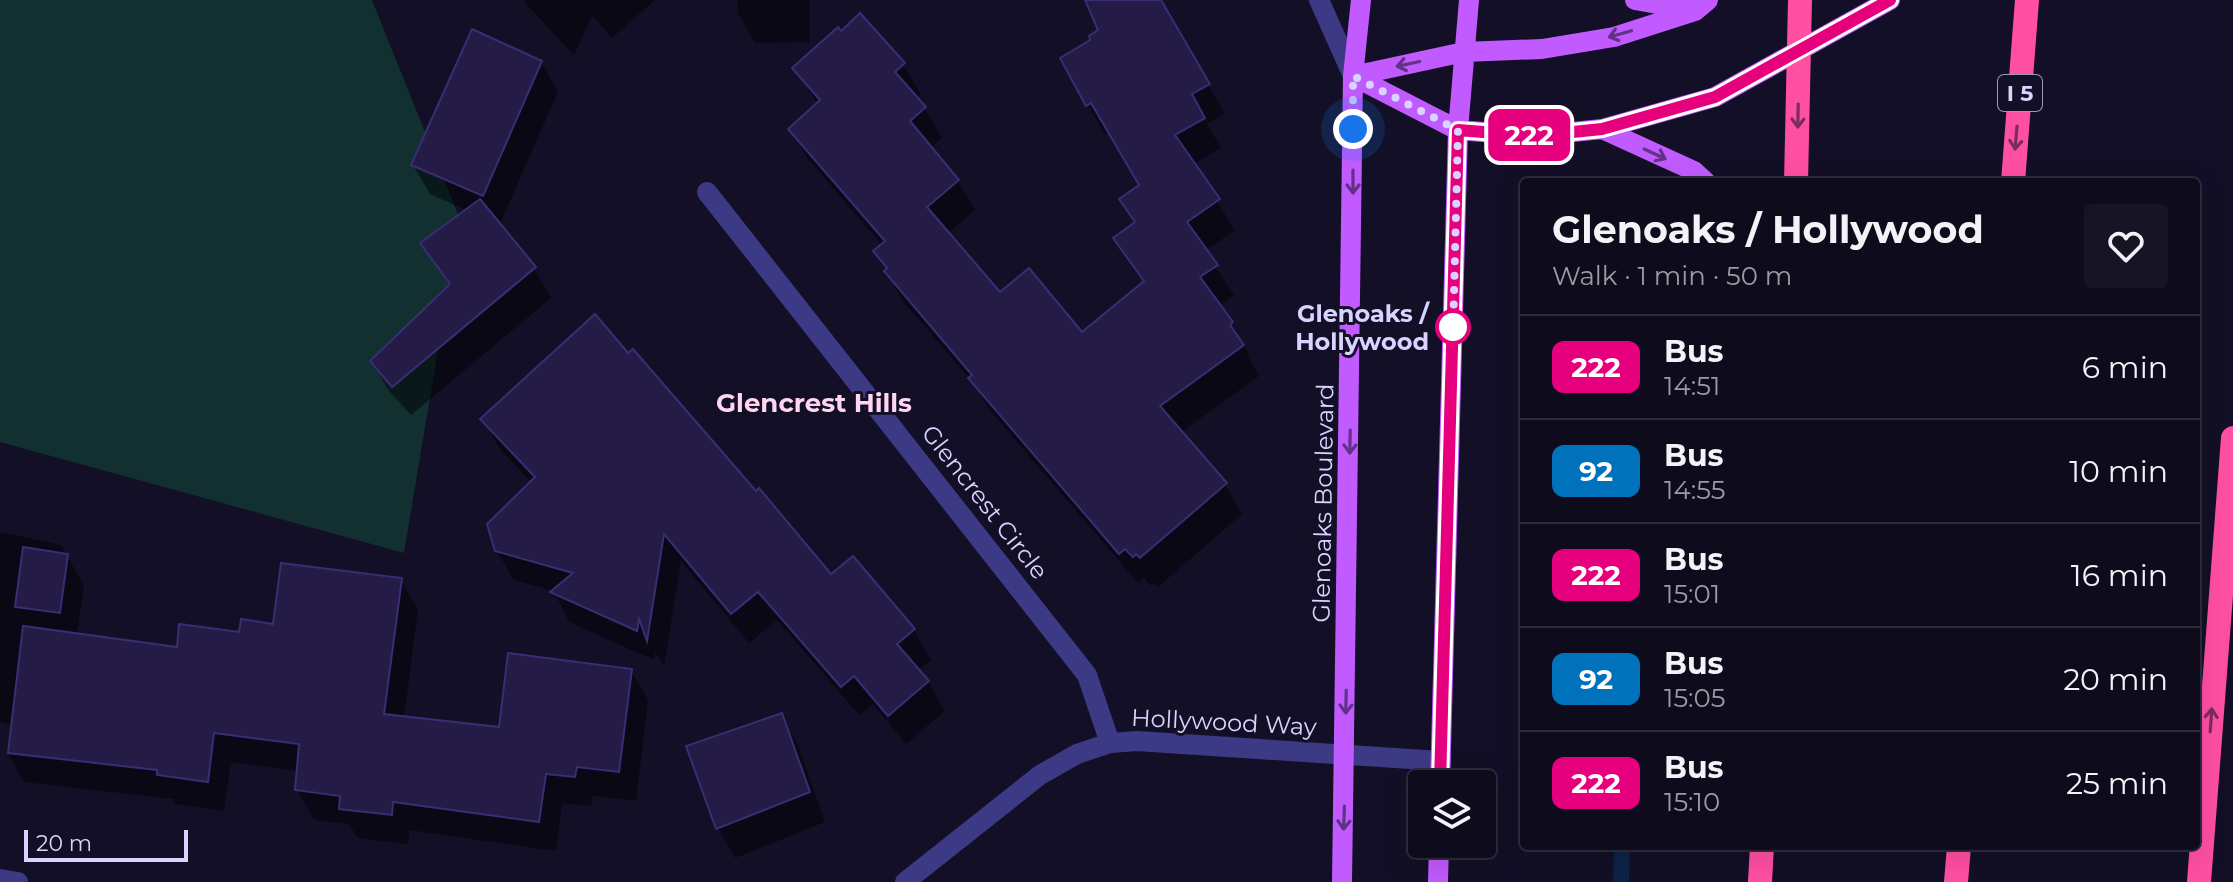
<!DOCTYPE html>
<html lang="en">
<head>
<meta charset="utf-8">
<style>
  body { margin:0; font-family:Montserrat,sans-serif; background:#171425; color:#f1f3f6; height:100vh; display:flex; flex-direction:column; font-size:30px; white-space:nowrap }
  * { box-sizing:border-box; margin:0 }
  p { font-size:26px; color:#9b9ba3 }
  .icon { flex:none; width:44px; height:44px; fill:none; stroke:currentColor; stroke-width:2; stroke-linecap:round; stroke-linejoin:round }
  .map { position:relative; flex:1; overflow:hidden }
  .sheet { position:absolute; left:1520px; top:178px; width:680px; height:672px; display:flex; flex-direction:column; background:#0e0b1c; border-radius:8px; box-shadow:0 8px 32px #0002,0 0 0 2px #2e2b3b }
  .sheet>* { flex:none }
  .badge { padding:0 16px; border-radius:12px; font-size:28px; line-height:52px }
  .fabs { position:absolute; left:1408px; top:770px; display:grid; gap:16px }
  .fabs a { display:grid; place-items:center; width:88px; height:88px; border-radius:8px; background:#0e0b1c; box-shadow:0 8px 32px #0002,0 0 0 2px #2e2b3b; font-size:40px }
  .scale { position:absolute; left:24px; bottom:20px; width:164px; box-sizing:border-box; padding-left:8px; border:4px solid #d9d4ff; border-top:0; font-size:22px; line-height:28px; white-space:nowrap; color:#d9d4ff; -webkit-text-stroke:6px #130f26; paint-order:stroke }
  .you { position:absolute; width:40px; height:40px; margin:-20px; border:6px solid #fff; border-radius:50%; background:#1a73e8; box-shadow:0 0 0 12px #1a73e833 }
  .map>.badge { position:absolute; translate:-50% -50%; box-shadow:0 0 0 4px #fff }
  .round { display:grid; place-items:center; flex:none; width:84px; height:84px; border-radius:8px; background:#171425 }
  .head { display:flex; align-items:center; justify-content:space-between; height:136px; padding:0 32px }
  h1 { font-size:38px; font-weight:700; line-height:60px }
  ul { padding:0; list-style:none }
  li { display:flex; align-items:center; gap:24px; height:104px; padding:0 32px; border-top:2px solid #2e2b3b }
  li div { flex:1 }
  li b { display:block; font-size:30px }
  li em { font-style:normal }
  li .badge { min-width:88px; font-weight:700; text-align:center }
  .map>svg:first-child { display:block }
  .green { fill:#12302f }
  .shadow { fill:#0007 }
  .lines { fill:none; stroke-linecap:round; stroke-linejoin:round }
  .stream { stroke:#0c2248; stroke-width:16 }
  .building { fill:#241b47; stroke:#3b2d73; stroke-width:2 }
  .minor { stroke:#3d3a85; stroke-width:20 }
  .major { stroke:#c25bff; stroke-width:20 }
  .highway { stroke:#ff4fa3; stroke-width:24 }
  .oneway { stroke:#623188 }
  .oneway2 { stroke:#7d2c5e }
  .line-casing { stroke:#fff; stroke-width:18 }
  .line { stroke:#e6007e; stroke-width:12 }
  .walk { stroke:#d9d4ff; stroke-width:8; stroke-dasharray:0 14.4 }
  .stop-dot { fill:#fff; stroke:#e6007e; stroke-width:4 }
  .labels { text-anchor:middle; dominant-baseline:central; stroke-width:6; stroke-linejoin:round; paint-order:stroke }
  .shield { fill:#130f26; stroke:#9e99be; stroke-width:2 }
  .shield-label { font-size:22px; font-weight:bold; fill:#d9d4ff }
  .stop-label { font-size:24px; font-weight:bold; fill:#d9d4ff; stroke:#130f26; text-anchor:end }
  .street-label { font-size:24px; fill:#d9d4ff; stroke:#130f26 }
  .neighbourhood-label { font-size:26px; font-weight:bold; fill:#ffd6f0; stroke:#130f26 }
</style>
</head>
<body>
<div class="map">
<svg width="2233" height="882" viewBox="0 0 2233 882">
  <rect width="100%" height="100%" fill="#130f26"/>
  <path class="green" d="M 0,0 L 372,0 L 460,219 L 404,553 L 0,442 Z"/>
  <path class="shadow" d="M 523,0 L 655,0 L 612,38 L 592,15 L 574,56 Z
    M 738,0 L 810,0 L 810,42 L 755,43 L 738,13 Z
    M 1087,0 L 1158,0 L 1225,114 L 1207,124 L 1221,148 L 1193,164 L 1235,230 L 1205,251 L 1234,295 L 1219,306 L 1249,353 L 1247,354 L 1259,376 L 1180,433 L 1225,484 L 1242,514 L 1158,587 L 1154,583 L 1151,586 L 1144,577 L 1138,583 L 988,408 L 975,385 L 903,301 L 875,252 L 883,246 L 808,159 L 791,129 L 818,105 L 795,68 L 860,16 L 903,65 L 921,94 L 916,98 L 924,108 L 942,138 L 930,148 L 958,181 L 975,210 L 948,233 L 1000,295 L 1082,334 L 1144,283 L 1116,239 L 1136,224 L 1121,199 L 1142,186 L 1110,132 L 1105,134 L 1088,105 L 1093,41 L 1101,31 Z
    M 541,62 L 558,92 L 499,226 L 534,268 L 551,298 L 411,415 L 389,391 L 372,361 L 450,287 L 423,243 L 468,211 L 430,194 L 413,165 Z
    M 483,419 L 830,577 L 914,630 L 931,660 L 918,670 L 928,682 L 945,711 L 906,744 L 873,704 L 859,715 L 777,620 L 749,643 L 681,561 L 664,666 L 655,651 L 654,660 L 569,622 L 554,591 L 514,580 L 496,550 L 532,483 L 500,449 Z
    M 0,532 L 61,545 L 84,586 L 77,635 L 179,649 L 275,626 L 400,580 L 418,609 L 404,718 L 500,729 L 631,671 L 648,700 L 636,801 L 593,796 L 591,806 L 562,803 L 556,851 L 410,830 L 408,844 L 358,838 L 349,824 L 314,820 L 297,790 L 299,771 L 231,762 L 224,811 L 176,804 L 173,799 L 24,782 L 7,752 L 11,725 L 0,722 Z
    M 781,716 L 798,745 L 825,822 L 735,858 L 718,828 Z"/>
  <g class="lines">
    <path class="stream" d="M 1621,882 L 1622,846"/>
  </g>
  <path class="building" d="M 1085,0 L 1161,0 L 1210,84 L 1192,94 L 1205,118 L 1175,135 L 1220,199 L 1187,222 L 1218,265 L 1200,277 L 1233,322 L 1230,325 L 1244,345 L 1160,406 L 1227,483 L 1140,558 L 1136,554 L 1133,557 L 1125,549 L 1119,554 L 968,378 L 972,375 L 884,271 L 887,268 L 873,251 L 885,241 L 788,129 L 820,100 L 792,68 L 838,27 L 841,31 L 860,13 L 905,63 L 895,72 L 926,107 L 910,121 L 959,180 L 927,207 L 1000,292 L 1029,268 L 1082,332 L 1144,281 L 1113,238 L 1135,222 L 1119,199 L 1139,185 L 1091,103 L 1086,106 L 1060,58 L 1090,40 L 1089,36 L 1098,30 Z
    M 472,29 L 542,61 L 483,196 L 411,165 Z
    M 480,199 L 536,267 L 392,387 L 370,361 L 450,284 L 420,243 Z
    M 595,314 L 628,353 L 633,349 L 756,491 L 759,488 L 831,574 L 853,556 L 915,629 L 897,644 L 929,681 L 888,716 L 854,676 L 841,687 L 758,592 L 731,614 L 664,534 L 647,641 L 639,619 L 637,631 L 550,592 L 573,573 L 495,551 L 487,524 L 535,477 L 480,419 Z
    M 23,547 L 68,554 L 60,613 L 15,607 Z
    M 281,563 L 402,578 L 384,714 L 499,727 L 508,653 L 632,669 L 619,772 L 577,767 L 575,777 L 546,774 L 539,822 L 393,802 L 392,815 L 339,809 L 340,796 L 295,790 L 299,744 L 214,733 L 208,782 L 157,775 L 157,770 L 8,753 L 23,626 L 177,647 L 179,624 L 239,632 L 241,619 L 273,624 Z
    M 782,713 L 810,792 L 716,829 L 686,746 Z"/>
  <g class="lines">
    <path class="minor" d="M 1319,0 L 1353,76
      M 707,192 L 1087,675 L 1110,743
      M 0,879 L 18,882
      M 905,882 L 1040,775 L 1077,754 L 1110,743 L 1137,741 L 1441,761"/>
    <path class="major" d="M 1635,0 L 1691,10
      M 1353,76 L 1458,130 L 1534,136 L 1602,129 L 1715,97 L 1890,0
      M 1353,76 L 1464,52 L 1542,49 L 1614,37 L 1695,11 L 1708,0
      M 1602,129 L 1694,171 L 1706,182
      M 1440,784 L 1458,130 L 1469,0
      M 1342,882 L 1353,76 L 1361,0
      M 1438,882 L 1439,844"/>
    <path class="highway" d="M 1796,182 L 1800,0
      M 2013,182 L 2027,0
      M 1760,882 L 1762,846
      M 1956,882 L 1959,846
      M 2199,882 L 2233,438"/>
  </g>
  <defs><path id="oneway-shaft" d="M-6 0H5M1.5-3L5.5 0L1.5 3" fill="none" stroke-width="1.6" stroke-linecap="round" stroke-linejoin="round" transform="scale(2)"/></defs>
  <g class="oneway">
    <use href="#oneway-shaft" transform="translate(1620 34) rotate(164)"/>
    <use href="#oneway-shaft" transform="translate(1408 64) rotate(168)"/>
    <use href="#oneway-shaft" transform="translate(1655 154) rotate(25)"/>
    <use href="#oneway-shaft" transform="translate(1353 182) rotate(90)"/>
    <use href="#oneway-shaft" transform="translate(1350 442) rotate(91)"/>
    <use href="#oneway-shaft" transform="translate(1346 702) rotate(91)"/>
    <use href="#oneway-shaft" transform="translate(1344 818) rotate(92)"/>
  </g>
  <g class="oneway2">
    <use href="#oneway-shaft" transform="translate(1798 116) rotate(91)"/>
    <use href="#oneway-shaft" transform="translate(2016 138) rotate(95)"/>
    <use href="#oneway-shaft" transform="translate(2211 720) rotate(-86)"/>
  </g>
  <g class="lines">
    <defs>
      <path id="line" d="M 1440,784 L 1458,130 L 1534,136 L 1602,129 L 1715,97 L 1890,0"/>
    </defs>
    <use href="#line" class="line-casing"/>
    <use href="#line" class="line"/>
    <path class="walk" d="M 1353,129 L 1353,76 L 1458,130 L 1453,336 L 1453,327"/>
  </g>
  <circle class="stop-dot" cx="1453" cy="327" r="16"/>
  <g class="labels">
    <rect class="shield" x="1998" y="75" width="44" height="36" rx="6"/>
    <g class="shield-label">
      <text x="2020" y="93">I 5</text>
    </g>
    <g class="stop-label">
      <text x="1429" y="313">Glenoaks /<tspan x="1429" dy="28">Hollywood</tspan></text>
    </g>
    <g class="street-label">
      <text transform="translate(985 502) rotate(52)">Glencrest Circle</text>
      <text transform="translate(1323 503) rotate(-89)">Glenoaks Boulevard</text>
      <text transform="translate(1224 722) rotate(3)">Hollywood Way</text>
    </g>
    <g class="neighbourhood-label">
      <text x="814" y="403">Glencrest Hills</text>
    </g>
  </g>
</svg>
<div class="fabs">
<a><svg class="icon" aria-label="layers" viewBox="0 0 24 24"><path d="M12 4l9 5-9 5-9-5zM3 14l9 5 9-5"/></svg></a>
</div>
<div class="scale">20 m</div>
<div class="you" style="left:1353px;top:129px"></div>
<b class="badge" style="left:1529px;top:135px;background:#e6007e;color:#fff">222</b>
<section class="sheet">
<div class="head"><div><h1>Glenoaks / Hollywood</h1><p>Walk · 1 min · 50 m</p></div><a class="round"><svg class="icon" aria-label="heart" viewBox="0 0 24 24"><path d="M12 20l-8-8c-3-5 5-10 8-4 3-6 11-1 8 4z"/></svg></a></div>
<ul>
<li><span class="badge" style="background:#e6007e;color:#fff">222</span><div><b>Bus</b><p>14:51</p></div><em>6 min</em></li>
<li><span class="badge" style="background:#0072bc;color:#fff">92</span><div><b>Bus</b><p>14:55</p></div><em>10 min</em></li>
<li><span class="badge" style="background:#e6007e;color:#fff">222</span><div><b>Bus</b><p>15:01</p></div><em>16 min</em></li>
<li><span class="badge" style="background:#0072bc;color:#fff">92</span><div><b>Bus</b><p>15:05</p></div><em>20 min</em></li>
<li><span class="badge" style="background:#e6007e;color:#fff">222</span><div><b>Bus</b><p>15:10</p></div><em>25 min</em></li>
</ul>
</section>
</div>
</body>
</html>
